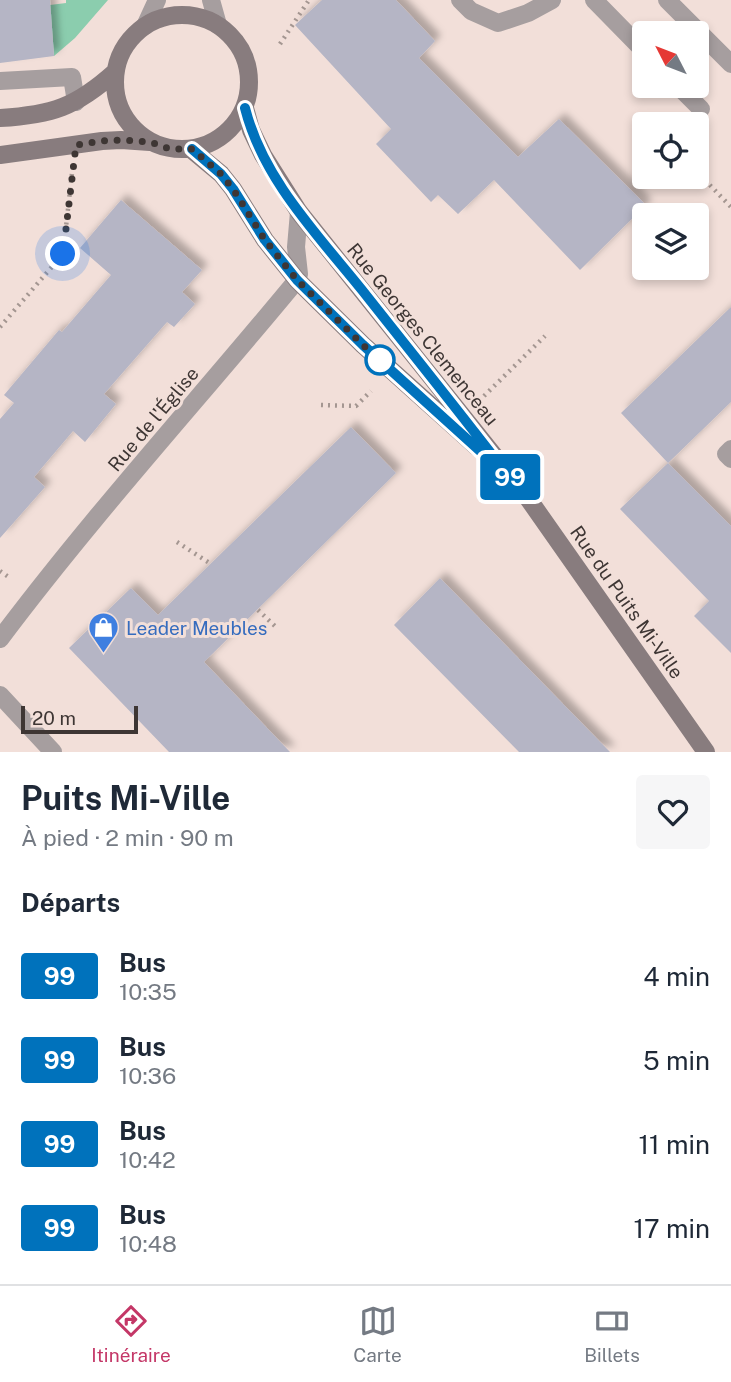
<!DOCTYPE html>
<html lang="fr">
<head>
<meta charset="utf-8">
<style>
  body { margin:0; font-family:"Public Sans",sans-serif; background:#f6f6f7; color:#1f2937; height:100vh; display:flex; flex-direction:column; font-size:26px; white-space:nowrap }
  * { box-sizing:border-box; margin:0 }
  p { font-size:23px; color:#747a83 }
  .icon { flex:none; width:38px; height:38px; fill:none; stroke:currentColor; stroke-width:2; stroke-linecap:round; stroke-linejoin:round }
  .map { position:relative; height:752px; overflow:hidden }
  .details { display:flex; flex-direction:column; background:#fff; flex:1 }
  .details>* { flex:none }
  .badge { padding:0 14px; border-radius:5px; font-size:24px; line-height:46px }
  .needle { width:46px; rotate:312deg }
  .tools { position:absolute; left:632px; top:21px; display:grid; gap:14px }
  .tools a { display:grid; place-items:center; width:77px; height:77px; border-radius:7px; background:#fff; box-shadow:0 4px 10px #0003; font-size:35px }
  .scale { position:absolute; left:21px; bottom:18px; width:117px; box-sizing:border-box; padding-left:7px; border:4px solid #3e3634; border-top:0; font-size:19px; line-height:24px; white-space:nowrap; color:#3e3634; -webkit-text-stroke:5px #f2dfd9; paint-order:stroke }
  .you { position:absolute; width:35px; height:35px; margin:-18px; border:5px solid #fff; border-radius:50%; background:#1a73e8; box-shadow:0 0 0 10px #1a73e833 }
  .map>.badge { position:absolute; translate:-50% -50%; box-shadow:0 0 0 4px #fff }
  h2 { padding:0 21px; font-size:26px; line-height:63px }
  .round { display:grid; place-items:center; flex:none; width:74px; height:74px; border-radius:7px; background:#f6f6f7 }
  .head { display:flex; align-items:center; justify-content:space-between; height:119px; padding:0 21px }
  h1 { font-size:33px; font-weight:700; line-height:52px }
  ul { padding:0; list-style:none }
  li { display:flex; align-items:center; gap:21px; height:84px; padding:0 21px }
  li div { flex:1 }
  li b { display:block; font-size:26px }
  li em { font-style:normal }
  li .badge { min-width:77px; font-weight:700; text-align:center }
  .tabs { display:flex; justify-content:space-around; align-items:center; height:98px; border-top:2px solid #e0e1e3; background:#fff; font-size:19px; color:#747a83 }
  .tabs a { display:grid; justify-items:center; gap:4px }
  .tabs .on { color:#c43767 }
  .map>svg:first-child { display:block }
  .green { fill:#8bcdae }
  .building { fill:#b5b5c5; filter:url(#shadow) }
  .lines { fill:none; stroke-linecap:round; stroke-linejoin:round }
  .path { stroke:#a49691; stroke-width:4.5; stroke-dasharray:2 5; stroke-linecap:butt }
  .service { stroke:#a69e9f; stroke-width:18 }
  .minor { stroke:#a69e9f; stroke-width:18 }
  .secondary { stroke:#887c7e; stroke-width:18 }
  .line-casing { stroke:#fff; stroke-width:16 }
  .line { stroke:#0072bc; stroke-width:10 }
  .walk { stroke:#3e3634; stroke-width:7; stroke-dasharray:0 12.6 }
  .stop-dot { fill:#fff; stroke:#0072bc; stroke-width:3.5 }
  .labels { text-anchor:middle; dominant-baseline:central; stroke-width:6; stroke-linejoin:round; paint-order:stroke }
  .street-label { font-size:19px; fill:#3e3634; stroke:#f2dfd9 }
  .shop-label { font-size:19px; fill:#366cbe; stroke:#f2dfd9; text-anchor:start }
</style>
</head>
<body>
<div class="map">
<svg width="731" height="752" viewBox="0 0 731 752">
  <defs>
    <filter id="shadow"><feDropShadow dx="6" dy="-6" stdDeviation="3.5" flood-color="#0004"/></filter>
  </defs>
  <rect width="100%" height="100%" fill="#f2dfd9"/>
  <path class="green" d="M 66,0 L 108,0 L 75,38 L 54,56 L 50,5 L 66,3 Z"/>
  <path class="building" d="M 0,0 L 50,0 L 54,56 L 0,63 Z
    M 322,0 L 396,0 L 435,41 L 419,58 L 518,157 L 559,119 L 646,205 L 580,270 L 494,180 L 458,214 L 438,195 L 431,202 L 376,144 L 391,129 L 295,25 Z
    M 121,200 L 202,270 L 182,292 L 195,304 L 174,327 L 167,322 L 104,394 L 116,404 L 85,442 L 73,431 L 34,477 L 45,487 L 0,538 L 0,419 L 14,403 L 4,395 L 59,330 L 62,332 L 111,275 L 80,248 Z
    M 731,307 L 731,402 L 668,463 L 621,413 Z
    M 351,427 L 396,473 L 204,662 L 290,752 L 169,752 L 69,648 L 131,588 L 158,615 Z
    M 668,463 L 731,526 L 731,653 L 694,616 L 709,601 L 620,509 Z
    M 440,578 L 610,752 L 519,752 L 394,625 Z"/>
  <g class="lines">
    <path class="path" d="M 280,44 L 309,0
      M 705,180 L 731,207
      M 0,327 L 63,254 L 72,173
      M 484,396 L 545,336
      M 321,405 L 356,406 L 371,391
      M 177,542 L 211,564
      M 0,571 L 10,578
      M 258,610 L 278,629"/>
    <path class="service" d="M 594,0 L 644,51
      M 0,81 L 72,77 L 76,102
      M 678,86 L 701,109"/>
    <path class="minor" d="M 211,0 L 218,25
      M 460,0 L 471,11 L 498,23 L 528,13 L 552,0
      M 667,0 L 731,64
      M 145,26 L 157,0
      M 731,449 L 726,454 L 731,459
      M 0,639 C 93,515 198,400 297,280 L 299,274 L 296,247 L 299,212
      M 0,695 L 53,752"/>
    <path class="secondary" d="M115 82a67 67 0 1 1 134 0a67 67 0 1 1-134 0Z
      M 245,108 L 251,130 L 263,155 L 299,212 L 525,494 L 706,752
      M 0,118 C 52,115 76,107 115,72
      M 192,150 L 221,174 L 233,189 L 265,240 L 297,280 L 363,345 L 477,447
      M 0,155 L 102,141 L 121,140 L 150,142"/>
  </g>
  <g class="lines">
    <defs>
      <path id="line" d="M 192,149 L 221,174 L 233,189 L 265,240 L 297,280 L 363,345 L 510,478 C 462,415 411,352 362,290 C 317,234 263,179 245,108"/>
    </defs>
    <use href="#line" class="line-casing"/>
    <use href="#line" class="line"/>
    <path class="walk" d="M 63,254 L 76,145 L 102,141 L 121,140 L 150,142 L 170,149 L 192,149 L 221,174 L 233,189 L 265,240 L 297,280 L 363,345 L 380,360"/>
  </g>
  <defs>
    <symbol id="shop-pin" viewBox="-11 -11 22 30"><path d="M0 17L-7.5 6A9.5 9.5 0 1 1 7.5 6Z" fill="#3f7fe0" stroke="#f2dfd9"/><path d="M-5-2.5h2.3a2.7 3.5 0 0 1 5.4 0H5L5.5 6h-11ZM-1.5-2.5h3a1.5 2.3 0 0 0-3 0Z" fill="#fff"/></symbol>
  </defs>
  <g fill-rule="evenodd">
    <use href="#shop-pin" x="86" y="610" width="35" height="47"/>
  </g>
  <circle class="stop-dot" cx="380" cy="360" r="14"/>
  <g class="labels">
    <g class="street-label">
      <text transform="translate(423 334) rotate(51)">Rue Georges Clemenceau</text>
      <text transform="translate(153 419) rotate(-50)">Rue de l'Église</text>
      <text transform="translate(627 602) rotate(55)">Rue du Puits Mi-Ville</text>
    </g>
    <g class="shop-label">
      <text x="126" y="628">Leader Meubles</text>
    </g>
  </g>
</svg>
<div class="tools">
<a><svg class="needle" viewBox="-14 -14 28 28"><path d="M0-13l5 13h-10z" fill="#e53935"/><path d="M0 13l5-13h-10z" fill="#747a83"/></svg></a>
<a><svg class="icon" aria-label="locate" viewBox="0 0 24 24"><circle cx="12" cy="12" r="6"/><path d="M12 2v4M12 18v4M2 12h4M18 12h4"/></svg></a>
<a><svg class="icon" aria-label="layers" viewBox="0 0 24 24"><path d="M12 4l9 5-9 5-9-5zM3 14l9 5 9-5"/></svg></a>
</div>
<div class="scale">20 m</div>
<div class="you" style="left:63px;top:254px"></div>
<b class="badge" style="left:510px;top:477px;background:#0072bc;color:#fff">99</b>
</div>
<section class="details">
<div class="head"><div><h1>Puits Mi-Ville</h1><p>À pied · 2 min · 90 m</p></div><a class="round"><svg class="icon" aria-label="heart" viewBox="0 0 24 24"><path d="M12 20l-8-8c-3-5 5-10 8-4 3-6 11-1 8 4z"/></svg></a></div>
<h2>Départs</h2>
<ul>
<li><span class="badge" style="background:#0072bc;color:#fff">99</span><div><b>Bus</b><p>10:35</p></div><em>4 min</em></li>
<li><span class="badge" style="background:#0072bc;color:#fff">99</span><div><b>Bus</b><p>10:36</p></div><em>5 min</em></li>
<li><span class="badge" style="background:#0072bc;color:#fff">99</span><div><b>Bus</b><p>10:42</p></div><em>11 min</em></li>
<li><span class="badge" style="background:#0072bc;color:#fff">99</span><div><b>Bus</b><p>10:48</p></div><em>17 min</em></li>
</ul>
</section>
<nav class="tabs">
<a class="on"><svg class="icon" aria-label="directions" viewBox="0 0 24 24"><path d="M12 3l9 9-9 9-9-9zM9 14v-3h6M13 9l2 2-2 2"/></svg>Itinéraire</a>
<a><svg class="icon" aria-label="map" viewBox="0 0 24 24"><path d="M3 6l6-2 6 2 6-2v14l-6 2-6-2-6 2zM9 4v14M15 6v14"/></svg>Carte</a>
<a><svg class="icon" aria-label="tickets" viewBox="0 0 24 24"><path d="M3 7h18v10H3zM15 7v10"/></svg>Billets</a>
</nav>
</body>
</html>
